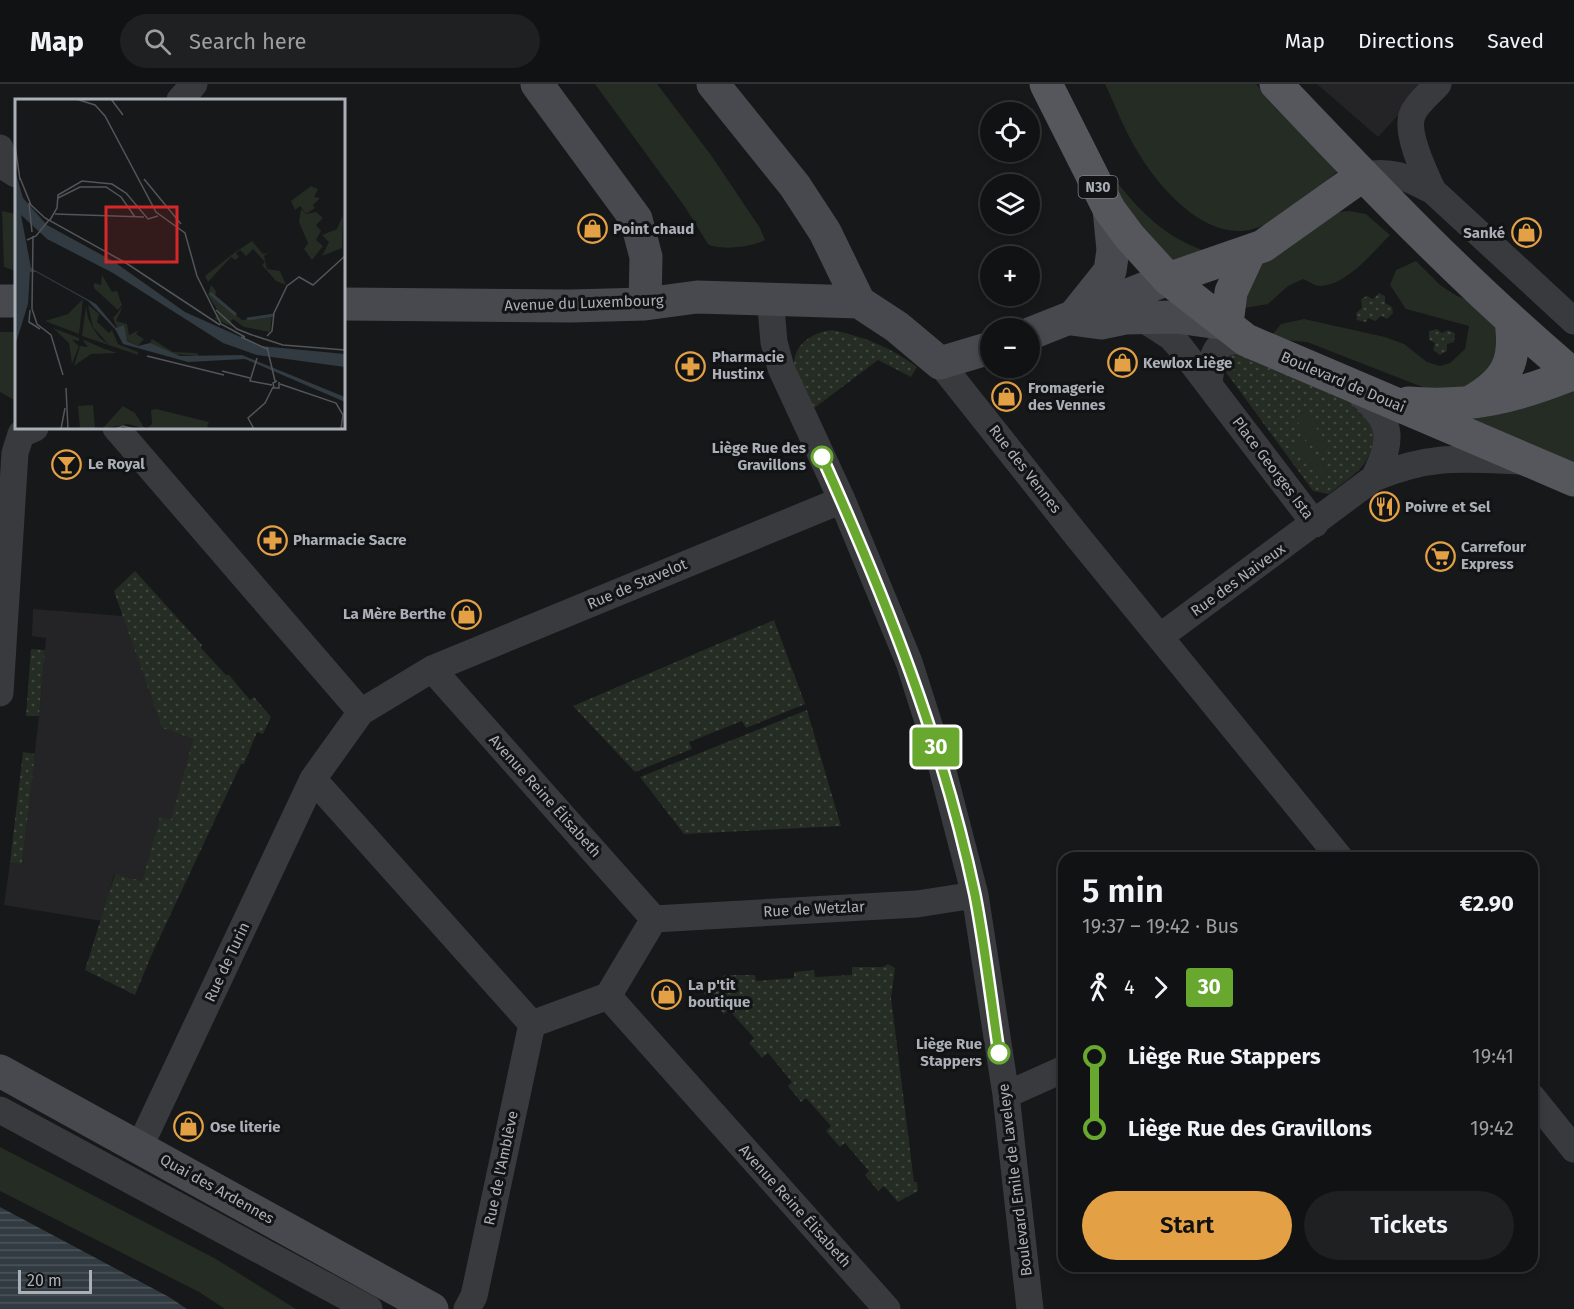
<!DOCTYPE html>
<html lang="en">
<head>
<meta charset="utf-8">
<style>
  body { margin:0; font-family:"Fira Sans",sans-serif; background:#1e2021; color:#f1f3f6; height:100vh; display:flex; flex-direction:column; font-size:22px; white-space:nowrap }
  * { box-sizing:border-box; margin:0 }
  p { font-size:20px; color:#9c9ea0 }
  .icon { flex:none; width:33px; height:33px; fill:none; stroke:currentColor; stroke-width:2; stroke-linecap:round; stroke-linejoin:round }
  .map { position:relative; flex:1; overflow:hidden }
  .side { position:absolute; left:1058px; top:768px; width:480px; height:420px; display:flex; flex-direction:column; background:#111213; border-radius:18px; box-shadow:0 3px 9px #0003,0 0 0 2px #303233 }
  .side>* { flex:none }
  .badge { padding:0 12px; border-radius:4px; font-size:21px; line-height:39px }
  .fabs { position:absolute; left:980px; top:18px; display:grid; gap:12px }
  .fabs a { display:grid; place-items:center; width:60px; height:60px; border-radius:50%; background:#111213; box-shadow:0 3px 9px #0003,0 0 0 2px #303233; font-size:30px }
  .scale { position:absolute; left:18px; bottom:15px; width:74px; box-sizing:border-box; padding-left:6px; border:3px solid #abb0b8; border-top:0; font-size:16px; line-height:21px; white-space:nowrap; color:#abb0b8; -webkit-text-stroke:4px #121314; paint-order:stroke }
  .map>.badge { position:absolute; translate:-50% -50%; box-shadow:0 0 0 3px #fff }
  .legs { display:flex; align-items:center; gap:9px; height:66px; padding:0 24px; font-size:20px }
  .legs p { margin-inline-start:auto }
  .head { display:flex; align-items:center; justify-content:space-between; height:102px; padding:0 24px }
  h1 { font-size:33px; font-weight:600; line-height:45px }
  .primary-button { display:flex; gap:12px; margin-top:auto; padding:12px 24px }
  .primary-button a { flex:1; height:69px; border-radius:36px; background:#e4a045; color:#111; font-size:24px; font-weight:600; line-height:69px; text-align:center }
  .primary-button a+a { background:#1e2021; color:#f1f3f6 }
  ul { padding:0 24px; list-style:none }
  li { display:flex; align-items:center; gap:21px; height:72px; font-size:22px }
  li i { display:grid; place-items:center; width:9px; height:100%; margin:0 8px; background:currentColor }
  li i::after { content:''; width:15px; height:15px; margin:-8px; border:4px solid; border-radius:50%; background:#111213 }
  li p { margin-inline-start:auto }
  li:first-child i { background:linear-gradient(#0000 50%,currentColor 0) }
  li:last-child i { background:linear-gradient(currentColor 50%,#0000 0) }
  header { display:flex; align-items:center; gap:36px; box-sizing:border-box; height:84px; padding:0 30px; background:#111213; border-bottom:2px solid #303233 }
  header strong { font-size:28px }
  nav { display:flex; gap:33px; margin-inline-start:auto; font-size:21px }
  .search { width:420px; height:54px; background:#1e2021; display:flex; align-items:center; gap:15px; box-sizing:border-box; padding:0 21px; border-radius:33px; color:#9c9ea0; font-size:22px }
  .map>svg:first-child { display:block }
  .built { fill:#242426 }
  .grass { fill:url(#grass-dots) }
  .garden { fill:#242c24 }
  .water { fill:url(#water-rules) }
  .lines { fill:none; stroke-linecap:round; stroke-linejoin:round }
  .street { stroke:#393a3e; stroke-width:27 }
  .secondary { stroke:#47494e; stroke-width:33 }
  .primary { stroke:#55575d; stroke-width:33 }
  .line-1-casing { stroke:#fff; stroke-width:14 }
  .line-1 { stroke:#69a82f; stroke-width:9 }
  .stop-1-dot { fill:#fff; stroke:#69a82f; stroke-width:3 }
  .labels { text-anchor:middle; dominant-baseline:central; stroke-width:6; stroke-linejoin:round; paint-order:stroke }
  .shield { fill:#121314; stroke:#7d8187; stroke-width:1.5 }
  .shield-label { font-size:14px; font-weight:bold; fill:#abb0b8 }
  .poi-label { font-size:15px; font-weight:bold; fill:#abb0b8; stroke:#121314; text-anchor:start }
  .street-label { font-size:15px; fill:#abb0b8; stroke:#121314 }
  .stop-label { font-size:15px; font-weight:bold; fill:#abb0b8; stroke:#121314; text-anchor:end }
  .inset-river { fill:none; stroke:#313b41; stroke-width:3 }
  .inset-road { fill:none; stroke:#525559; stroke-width:1.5 }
  .view { fill:#d62828; fill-opacity:0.15; stroke:#d62828; stroke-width:3 }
  .inset-edge { fill:none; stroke:#abb0b8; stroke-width:3 }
</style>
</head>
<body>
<header>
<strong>Map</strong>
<div class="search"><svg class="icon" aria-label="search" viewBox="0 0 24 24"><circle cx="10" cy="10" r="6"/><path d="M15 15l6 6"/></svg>Search here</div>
<nav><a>Map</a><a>Directions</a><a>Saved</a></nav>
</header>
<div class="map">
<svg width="1574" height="1225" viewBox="0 0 1574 1225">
  <defs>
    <pattern id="grass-dots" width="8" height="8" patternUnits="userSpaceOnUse" patternTransform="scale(1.5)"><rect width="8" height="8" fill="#242c24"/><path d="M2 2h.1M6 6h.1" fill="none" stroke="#414842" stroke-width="1.8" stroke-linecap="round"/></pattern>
    <pattern id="water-rules" width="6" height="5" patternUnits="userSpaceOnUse" patternTransform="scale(1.5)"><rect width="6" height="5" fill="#313b41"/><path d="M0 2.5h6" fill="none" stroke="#4c555a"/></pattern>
  </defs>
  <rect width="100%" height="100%" fill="#171819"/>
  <path class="built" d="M 1317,0 L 1427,0 L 1378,53 Z
    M 33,525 L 123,532 L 162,644 L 193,655 L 171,737 L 160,734 L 142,797 L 114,790 L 102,837 L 4,821 L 10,779 L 22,780 L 39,632 L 46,554 L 32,552 Z"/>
  <path class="grass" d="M 1379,209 L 1385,212 L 1385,219 L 1392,223 L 1393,229 L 1387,235 L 1381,232 L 1375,237 L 1368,234 L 1366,238 L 1357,236 L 1356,229 L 1362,224 L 1361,215 L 1367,212 L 1373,215 Z
    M 1437,245 L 1442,249 L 1448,246 L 1455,249 L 1454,258 L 1447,260 L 1447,267 L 1440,271 L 1433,266 L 1435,259 L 1429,256 L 1429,247 Z
    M 832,246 C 863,252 892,264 917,283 L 911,293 L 878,276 L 813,325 C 808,313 794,294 794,281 C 794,259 814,248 832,246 Z
    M 1236,268 L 1362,324 L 1376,342 C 1370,384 1361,385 1329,410 L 1313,407 L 1223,284 L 1222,274 Z
    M 135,487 L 202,561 L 201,564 L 226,591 L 229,591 L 250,616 L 254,613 L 271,633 L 263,650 L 257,648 L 244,680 L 241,680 L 151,872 L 135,911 L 85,886 L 115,790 L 142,797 L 160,733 L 171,736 L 193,655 L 162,644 L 114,507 Z
    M 774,536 L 805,620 L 746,644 L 742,637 L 689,658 L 692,665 L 635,688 L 573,622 Z
    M 31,565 L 45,566 L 39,632 L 26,632 Z
    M 807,626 L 841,742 L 684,750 L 640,693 Z
    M 23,668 L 35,670 L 22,780 L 10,779 Z
    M 888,880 L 895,884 L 891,914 L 914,1098 L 917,1098 L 918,1107 L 898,1118 L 884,1102 L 878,1107 L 865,1091 L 869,1087 L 845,1059 L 840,1063 L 826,1047 L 831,1042 L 806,1014 L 801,1018 L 788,1002 L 792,998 L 768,969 L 762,974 L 749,959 L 754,954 L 729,926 L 724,930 L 704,909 L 725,891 L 755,891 L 756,897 L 794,894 L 794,888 L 814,886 L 815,893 L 852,891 L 852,883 L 883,883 Z"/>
  <path class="garden" d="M 595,0 L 657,0 L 711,71 L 760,144 L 765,156 C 754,163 719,167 708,160 L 685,123 Z
    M 1105,0 L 1256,0 L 1276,25 L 1339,86 C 1313,108 1287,135 1253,145 C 1207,158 1160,105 1139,70 C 1125,48 1116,23 1105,0 Z
    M 1112,92 C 1140,128 1167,156 1212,169 L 1174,181 L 1160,170 L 1107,94 Z
    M 2,127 L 16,130 L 16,187 L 4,183 Z
    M 1349,127 L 1366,130 L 1390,151 C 1372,169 1347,201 1320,202 C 1315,202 1308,197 1303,195 L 1288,202 L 1268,220 L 1244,224 L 1255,181 L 1337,128 Z
    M 1416,177 L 1440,201 L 1457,212 L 1482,221 L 1500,244 L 1498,274 L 1468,307 L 1430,306 L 1307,258 L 1269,255 L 1281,240 L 1304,235 L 1385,253 L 1404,260 L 1427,278 L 1440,282 L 1450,279 L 1465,265 L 1469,242 L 1406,225 L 1390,201 L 1396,186 Z
    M 0,248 L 16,248 L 16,317 L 0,308 Z
    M 1574,304 L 1574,379 L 1463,332 Z
    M 1304,327 L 1329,362 L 1321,369 L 1295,334 Z
    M 1304,355 L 1329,390 L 1320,396 L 1295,361 Z
    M 0,1063 L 216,1175 L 296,1225 L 225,1225 L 199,1208 L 0,1107 Z"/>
  <path class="water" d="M 0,1123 L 169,1213 L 187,1225 L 0,1225 Z"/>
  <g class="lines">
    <path class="street" d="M 180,16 L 194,0
      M 0,64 L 8,85 L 16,90
      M 1363,91 C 1394,86 1406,93 1433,107 L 1574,237
      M 1433,107 C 1425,90 1404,47 1413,29 C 1417,19 1431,8 1438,0
      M 770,213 L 774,258 L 781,284 L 842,416 L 909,578 L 939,672 L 975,811 L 1006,1011 L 1030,1225
      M 1140,233 L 1171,253 L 1180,263 L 1315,440
      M 940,279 L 1078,453 L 1340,774
      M 1209,298 C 1214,268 1212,256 1246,256
      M 116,344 L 361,628
      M 1374,394 C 1429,371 1461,374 1519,377
      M 1161,552 L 1374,394 C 1395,352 1392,337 1356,306
      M 432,585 L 654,835
      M 0,609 L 15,369 L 21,350 L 35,344
      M 313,695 L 532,940
      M 654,835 L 917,820 L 975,811
      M 608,912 L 887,1225
      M 532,940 L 608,912 L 654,835
      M 1006,1011 L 1064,985
      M 1532,1013 L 1574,1065
      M 0,1026 L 369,1225
      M 140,1062 L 313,695 L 361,628 L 432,585 L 842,416
      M 467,1225 L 474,1212 L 532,940"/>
    <path class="secondary" d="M 537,0 L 636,135 L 646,173 L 645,220
      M 713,0 L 795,102 L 825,148 L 859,218 L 897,243 L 940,279 L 990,264
      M 0,217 L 16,217
      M 344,220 L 571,222 L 645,220 L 697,213 L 859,218
      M 1074,232 L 1110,187 L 1113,166 L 1109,125
      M 1071,235 L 1101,239 L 1125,234 L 1176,233 L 1227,240
      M 1029,250 L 1168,195
      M 0,987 L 432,1225"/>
    <path class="primary" d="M 1046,0 L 1109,125 L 1129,152 L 1168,195 L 1246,256 L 1574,396
      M 1276,0 C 1371,100 1468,202 1574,291
      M 1168,195 L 1263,162 L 1363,91
      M 1227,240 L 1231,208 L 1250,167
      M 1472,317 C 1507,297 1517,277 1511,237
      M 1408,319 C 1470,324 1515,313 1572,290"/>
  </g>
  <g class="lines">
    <defs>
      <path id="line-1" d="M 822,373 C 886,515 943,659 975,811 C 985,863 991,916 999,969"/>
    </defs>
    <use href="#line-1" class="line-1-casing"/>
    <use href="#line-1" class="line-1"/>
  </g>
  <defs>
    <symbol id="shop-ring" viewBox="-11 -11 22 22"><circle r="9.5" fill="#121314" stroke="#e4a045" stroke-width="1.5"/><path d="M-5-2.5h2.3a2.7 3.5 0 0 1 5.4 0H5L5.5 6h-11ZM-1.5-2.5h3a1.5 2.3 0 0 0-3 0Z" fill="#e4a045"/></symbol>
    <symbol id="pharmacy-ring" viewBox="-11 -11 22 22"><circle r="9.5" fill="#121314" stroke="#e4a045" stroke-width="1.5"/><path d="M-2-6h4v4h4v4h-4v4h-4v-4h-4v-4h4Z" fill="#e4a045"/></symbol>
    <symbol id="bar-ring" viewBox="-11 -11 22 22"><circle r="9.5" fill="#121314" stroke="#e4a045" stroke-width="1.5"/><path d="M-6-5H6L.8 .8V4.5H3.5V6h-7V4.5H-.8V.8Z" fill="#e4a045"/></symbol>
    <symbol id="restaurant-ring" viewBox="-11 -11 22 22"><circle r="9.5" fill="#121314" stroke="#e4a045" stroke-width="1.5"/><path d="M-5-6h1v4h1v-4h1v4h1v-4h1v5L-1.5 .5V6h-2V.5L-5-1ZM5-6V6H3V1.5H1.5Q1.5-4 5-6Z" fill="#e4a045"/></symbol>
    <symbol id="supermarket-ring" viewBox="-11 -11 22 22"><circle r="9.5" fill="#121314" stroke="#e4a045" stroke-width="1.5"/><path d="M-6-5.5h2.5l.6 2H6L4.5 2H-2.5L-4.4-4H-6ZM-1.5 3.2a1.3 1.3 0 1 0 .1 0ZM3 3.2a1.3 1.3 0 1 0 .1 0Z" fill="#e4a045"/></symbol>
  </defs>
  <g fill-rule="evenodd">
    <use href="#shop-ring" x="576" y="128" width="33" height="33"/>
    <use href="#shop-ring" x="1510" y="132" width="33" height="33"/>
    <use href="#shop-ring" x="1106" y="262" width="33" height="33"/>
    <use href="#pharmacy-ring" x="674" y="266" width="33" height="33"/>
    <use href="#shop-ring" x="990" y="296" width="33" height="33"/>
    <use href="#bar-ring" x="50" y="364" width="33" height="33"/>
    <use href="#restaurant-ring" x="1368" y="406" width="33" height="33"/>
    <use href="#pharmacy-ring" x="256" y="440" width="33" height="33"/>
    <use href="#supermarket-ring" x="1424" y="456" width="33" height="33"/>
    <use href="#shop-ring" x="450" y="514" width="33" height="33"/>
    <use href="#shop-ring" x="650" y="894" width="33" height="33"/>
    <use href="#shop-ring" x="172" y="1026" width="33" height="33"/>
  </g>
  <g class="stop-1-dot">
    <circle cx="822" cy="373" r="10"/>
    <circle cx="999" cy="969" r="10"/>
  </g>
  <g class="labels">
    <rect class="shield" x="1078.5" y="92" width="39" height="22" rx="4.5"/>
    <g class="shield-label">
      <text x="1098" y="103">N30</text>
    </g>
    <g class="poi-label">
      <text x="613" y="145">Point chaud</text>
      <text x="1505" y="149" text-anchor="end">Sanké</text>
      <text x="712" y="273">Pharmacie<tspan x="712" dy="17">Hustinx</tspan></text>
      <text x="1143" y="279">Kewlox Liège</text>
      <text x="1028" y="304">Fromagerie<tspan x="1028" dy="17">des Vennes</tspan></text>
      <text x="88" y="380">Le Royal</text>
      <text x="1405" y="423">Poivre et Sel</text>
      <text x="293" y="456">Pharmacie Sacre</text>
      <text x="1461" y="463">Carrefour<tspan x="1461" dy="17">Express</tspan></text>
      <text x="446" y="530" text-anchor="end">La Mère Berthe</text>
      <text x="688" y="901">La p'tit<tspan x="688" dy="17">boutique</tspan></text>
      <text x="210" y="1043">Ose literie</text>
    </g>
    <g class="street-label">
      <text transform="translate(584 219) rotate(-2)">Avenue du Luxembourg</text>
      <text transform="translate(1343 298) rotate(23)">Boulevard de Douai</text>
      <text transform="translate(1273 384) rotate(53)">Place Georges Ista</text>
      <text transform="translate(1025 385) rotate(52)">Rue des Vennes</text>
      <text transform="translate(1238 496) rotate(-36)">Rue des Naiveux</text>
      <text transform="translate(637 500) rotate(-23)">Rue de Stavelot</text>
      <text transform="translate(545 712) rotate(48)">Avenue Reine Élisabeth</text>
      <text transform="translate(814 825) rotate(-3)">Rue de Wetzlar</text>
      <text transform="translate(227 878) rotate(-65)">Rue de Turin</text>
      <text transform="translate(501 1084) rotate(-78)">Rue de l'Amblève</text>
      <text transform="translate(1015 1096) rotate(-97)">Boulevard Emile de Laveleye</text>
      <text transform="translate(217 1105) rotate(29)">Quai des Ardennes</text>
      <text transform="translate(795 1122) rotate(48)">Avenue Reine Élisabeth</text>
    </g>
    <g class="stop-label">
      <text x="806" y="364">Liège Rue des<tspan x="806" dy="17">Gravillons</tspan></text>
      <text x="982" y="960">Liège Rue<tspan x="982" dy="17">Stappers</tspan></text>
    </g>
  </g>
  <g transform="translate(15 15)">
    <rect width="330" height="330" fill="#171819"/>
    <path d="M 296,87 L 303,90 L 299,98 L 305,99 L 298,106 L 300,109 L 291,115 L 285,107 L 280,111 L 276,102 ZM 237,142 L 248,155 L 253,154 L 249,157 L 252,170 L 265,172 L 271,186 L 261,182 L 247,166 L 250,163 L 238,150 L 231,157 L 225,151 L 221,154 L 224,158 L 220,161 L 216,158 L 193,183 L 190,177 L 219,154 ZM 68,200 L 64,235 L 30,222 L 53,215 ZM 73,206 L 84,215 L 82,223 L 94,234 L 97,231 L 103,245 L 123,253 L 123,256 L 67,237 L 71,207 L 73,219 L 78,229 L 85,239 L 94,246 L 78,228 ZM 38,229 L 64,239 L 64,242 L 57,241 L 64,247 L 57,265 L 54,244 ZM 67,240 L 87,249 L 102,254 L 76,255 L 59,267 L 65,247 L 73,248 Z" fill="#242c24"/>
    <path d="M 196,186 L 201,192 L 200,199 L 227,221 L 257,216 L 255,233 L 229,228 L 218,220 L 214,224 L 218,228 L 200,220 L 203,212 L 193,196 ZM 108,207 L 101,222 L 112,225 L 114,236 L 124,231 L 121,235 L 129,240 L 123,247 L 110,240 L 109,226 L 102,229 L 98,219 ZM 137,240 L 158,253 L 182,254 L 184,257 L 154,255 L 135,244 ZM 108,307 L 120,314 L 130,330 L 113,325 L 87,330 ZM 141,310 L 194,323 L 192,327 L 196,330 L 131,330 L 137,325 L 136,311 Z" fill="#242c24"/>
    <path d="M 328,116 L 327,149 L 307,157 L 314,143 L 307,136 L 322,130 Z" fill="#242c24"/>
    <path d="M 87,176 L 97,193 L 102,192 L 107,206 L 103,211 L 79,189 L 79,184 L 86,186 ZM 78,306 L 80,330 L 65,330 L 63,307 Z" fill="#242c24"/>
    <path d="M 286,110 L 291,115 L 301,113 L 308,119 L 301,126 L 306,132 L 301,141 L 308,147 L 297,161 L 289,150 L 293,144 L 284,123 Z" fill="#242c24"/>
    <path d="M 0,71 L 8,99 L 32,126 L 98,162 L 170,213 L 246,247 L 330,255 L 330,268 L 242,256 L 208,244 L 98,174 L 32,140 L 6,116 L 16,169 L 81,205 L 101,229 L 109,226 L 112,242 L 123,247 L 135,244 L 165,257 L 227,256 L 330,298 L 330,303 L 230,260 L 173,263 L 108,245 L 100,230 L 73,202 L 21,173 L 15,173 L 13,205 L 0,247 Z" fill="#313b41"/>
    <path class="inset-river" d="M 195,194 L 221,216M 232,220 L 259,216"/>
    <path class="inset-road" d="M 61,0 L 80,6 L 90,17 L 141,113 L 170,134 L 182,177 L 206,225 L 230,238M 96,0 L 108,16M 0,46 L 5,81M 5,79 L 16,106 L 30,119 L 111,164 L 205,226M 129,80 L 166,125M 43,99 L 65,88 L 91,88 L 106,98 L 120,118M 14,104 L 17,133M 40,115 L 129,118M 35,121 L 42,109 L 43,96 L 67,82 L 97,85 L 111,94 L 133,120 L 143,117M 18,137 L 17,210 L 22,225 L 36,236 L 48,276M 12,141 L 21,137 L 34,121M 15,211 L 14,223 L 25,230M 201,211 L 222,230 L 237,236M 234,235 L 268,246 L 330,251M 252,237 L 257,232 L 259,214 L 272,187 L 284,178 L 298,186 L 330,157M 226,238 L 252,250M 252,248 L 260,282M 132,257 L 209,276M 242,259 L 235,282 L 257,286M 207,272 L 235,279M 262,282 L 258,284 L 259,289 L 264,289 L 264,283M 265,285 L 321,304 L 328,316 L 326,330M 51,289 L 53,330M 46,330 L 50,309M 100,330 L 108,327 L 119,330M 239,330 L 233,319 L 250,304 L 258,288"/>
    <path class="view" d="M 91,108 L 162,108 L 162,163 L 91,163 Z"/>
    <rect width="330" height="330" class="inset-edge"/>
  </g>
</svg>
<div class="fabs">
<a><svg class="icon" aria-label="locate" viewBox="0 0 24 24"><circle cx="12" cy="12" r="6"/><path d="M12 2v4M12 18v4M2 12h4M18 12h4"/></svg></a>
<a><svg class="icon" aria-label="layers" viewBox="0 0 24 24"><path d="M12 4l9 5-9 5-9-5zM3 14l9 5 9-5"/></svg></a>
<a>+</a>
<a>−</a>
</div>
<div class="scale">20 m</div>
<b class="badge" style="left:936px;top:663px;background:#69a82f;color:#fff">30</b>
<section class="side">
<div class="head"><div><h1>5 min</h1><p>19:37 – 19:42 · Bus</p></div><b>€2.90</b></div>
<div class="legs"><svg class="icon" aria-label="walk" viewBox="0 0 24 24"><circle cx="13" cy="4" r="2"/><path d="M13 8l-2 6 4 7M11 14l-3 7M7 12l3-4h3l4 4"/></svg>4<svg class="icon" aria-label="forward" viewBox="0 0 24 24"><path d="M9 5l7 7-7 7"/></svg><b class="badge" style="background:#69a82f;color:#fff">30</b></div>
<ul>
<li><i style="color:#69a82f"></i><b>Liège Rue Stappers</b><p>19:41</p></li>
<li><i style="color:#69a82f"></i><b>Liège Rue des Gravillons</b><p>19:42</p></li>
</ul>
<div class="primary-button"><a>Start</a><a>Tickets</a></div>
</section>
</div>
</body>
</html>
